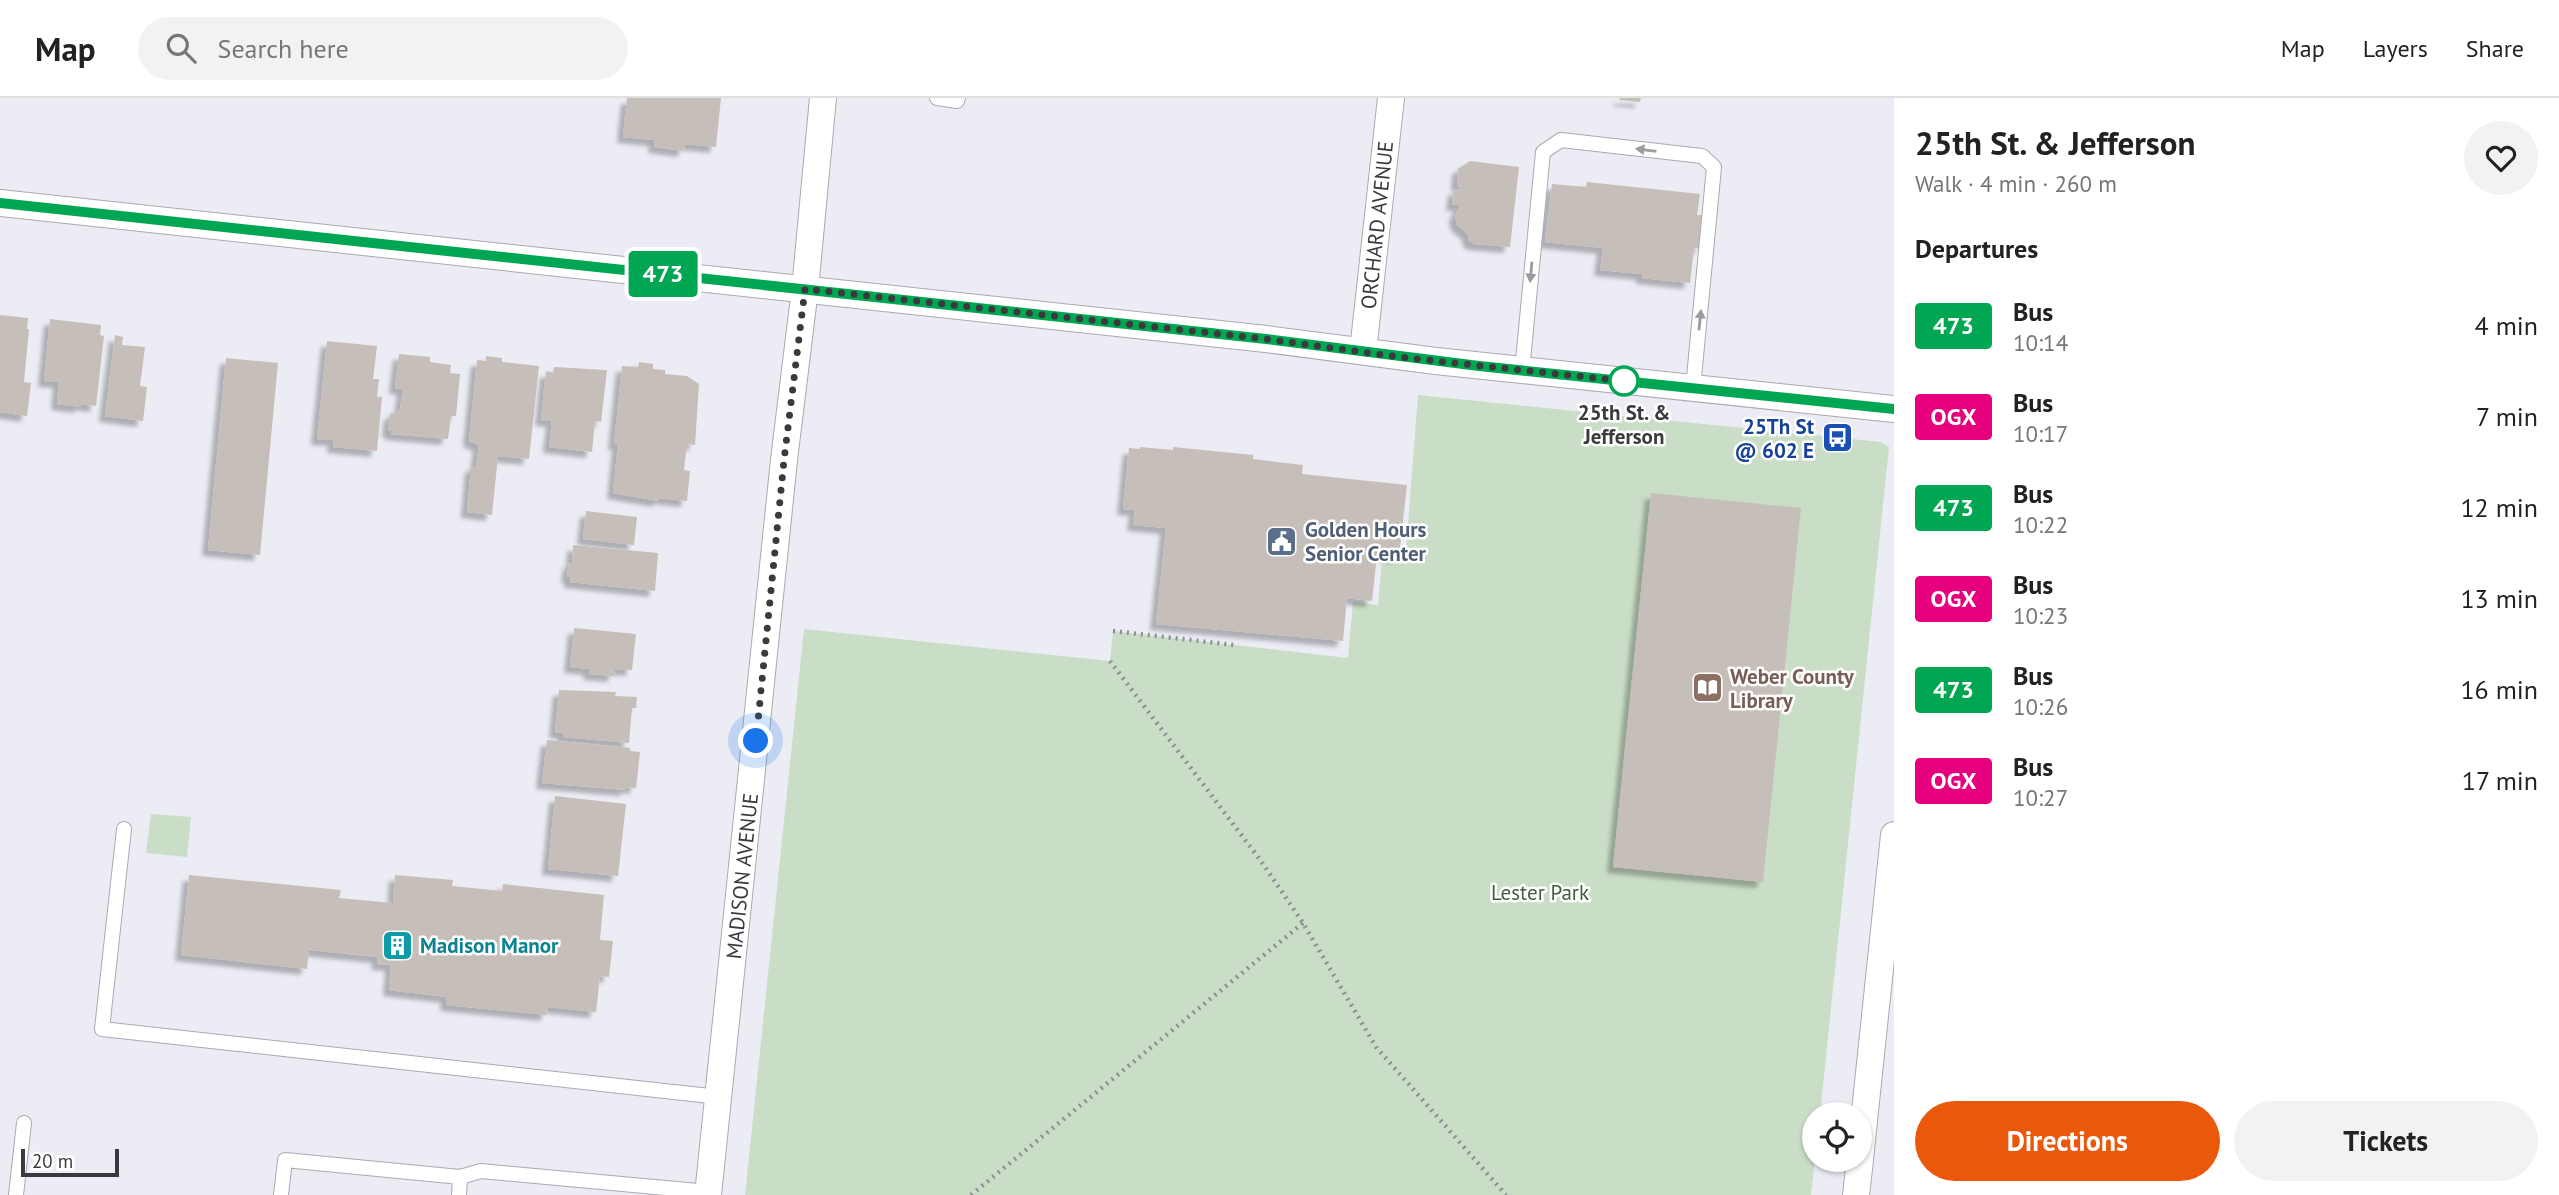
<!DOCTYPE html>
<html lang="en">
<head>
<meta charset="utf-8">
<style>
  body { margin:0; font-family:"PT Sans",sans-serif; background:#f2f2f2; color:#222; height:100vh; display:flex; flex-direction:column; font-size:26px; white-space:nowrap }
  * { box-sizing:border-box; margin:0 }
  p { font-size:23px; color:#767676 }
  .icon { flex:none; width:38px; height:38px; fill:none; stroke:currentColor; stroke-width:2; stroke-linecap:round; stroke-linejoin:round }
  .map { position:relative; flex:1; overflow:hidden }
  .drawer { display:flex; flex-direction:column; background:#fff; width:665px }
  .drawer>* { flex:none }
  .badge { padding:0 14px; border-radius:5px; font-size:24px; line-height:46px }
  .controls { position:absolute; left:1802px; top:1004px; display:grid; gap:14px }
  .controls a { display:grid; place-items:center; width:70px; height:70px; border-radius:50%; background:#fff; box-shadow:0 2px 5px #0004; font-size:35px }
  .scale { position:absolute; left:21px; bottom:18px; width:98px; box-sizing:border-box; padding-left:7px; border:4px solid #3a3a3e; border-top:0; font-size:19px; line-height:24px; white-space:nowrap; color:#3a3a3e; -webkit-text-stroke:5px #fff; paint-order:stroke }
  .you { position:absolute; width:35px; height:35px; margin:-18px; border:5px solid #fff; border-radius:50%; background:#1a73e8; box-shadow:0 0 0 10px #1a73e833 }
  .map>.badge { position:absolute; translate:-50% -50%; box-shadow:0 0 0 4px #fff }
  h2 { padding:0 21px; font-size:26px; line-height:63px }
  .round { display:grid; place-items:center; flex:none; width:74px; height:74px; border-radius:37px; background:#f2f2f2 }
  .summary { display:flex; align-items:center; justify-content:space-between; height:119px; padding:0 21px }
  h1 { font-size:33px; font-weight:700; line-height:52px }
  .primary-button { display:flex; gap:14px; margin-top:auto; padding:14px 21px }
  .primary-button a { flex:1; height:80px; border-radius:42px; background:#ea580c; color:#fff; font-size:28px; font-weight:700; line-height:80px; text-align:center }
  .primary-button a+a { background:#f2f2f2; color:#222 }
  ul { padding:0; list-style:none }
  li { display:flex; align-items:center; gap:21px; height:91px; padding:0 21px }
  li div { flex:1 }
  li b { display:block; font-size:26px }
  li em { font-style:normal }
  li .badge { min-width:77px; font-weight:700; text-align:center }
  header { display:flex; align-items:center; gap:42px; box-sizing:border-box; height:98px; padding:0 35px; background:#fff; border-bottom:2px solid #e0e0e0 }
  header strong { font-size:33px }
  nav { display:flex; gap:38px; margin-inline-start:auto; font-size:24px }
  .search { width:490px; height:63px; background:#f2f2f2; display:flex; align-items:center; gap:18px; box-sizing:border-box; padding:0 24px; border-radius:38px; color:#767676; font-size:26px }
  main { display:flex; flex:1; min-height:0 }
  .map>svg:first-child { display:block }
  .green { fill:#cadec7 }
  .building { fill:#c6beb8; filter:url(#shadow) }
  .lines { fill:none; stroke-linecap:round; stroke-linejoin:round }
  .service-casing { stroke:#a9a9b1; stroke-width:16 }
  .minor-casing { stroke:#a9a9b1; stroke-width:28 }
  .path { stroke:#8d8d93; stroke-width:4.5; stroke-dasharray:2 5; stroke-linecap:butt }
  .service { stroke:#fff; stroke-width:14 }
  .minor { stroke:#fff; stroke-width:26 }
  .oneway { fill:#9c9c9e }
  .line-casing { stroke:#fff; stroke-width:16 }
  .line { stroke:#00a651; stroke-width:10 }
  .walk { stroke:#3a3a3e; stroke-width:7; stroke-dasharray:0 12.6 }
  .stop-dot { fill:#fff; stroke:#00a651; stroke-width:3.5 }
  .labels { text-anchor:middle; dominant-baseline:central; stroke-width:5; stroke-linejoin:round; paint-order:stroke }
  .street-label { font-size:21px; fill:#3a3a3e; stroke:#fff }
  .stop-label { font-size:21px; font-weight:bold; fill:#3a3a3e; stroke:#fff }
  .transit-label { font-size:21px; font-weight:bold; fill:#164399; stroke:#fff; text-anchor:end }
  .service-label { font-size:21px; font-weight:bold; fill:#4e5e75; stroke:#fff; text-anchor:start }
  .education-label { font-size:21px; font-weight:bold; fill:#785e54; stroke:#fff; text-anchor:start }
  .park-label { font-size:21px; fill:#40603b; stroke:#fff }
  .culture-label { font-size:21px; font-weight:bold; fill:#0d838f; stroke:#fff; text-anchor:start }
</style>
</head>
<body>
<header>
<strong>Map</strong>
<div class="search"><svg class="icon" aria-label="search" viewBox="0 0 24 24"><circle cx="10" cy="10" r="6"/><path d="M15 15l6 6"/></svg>Search here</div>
<nav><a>Map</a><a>Layers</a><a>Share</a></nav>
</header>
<main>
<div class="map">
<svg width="1894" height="1097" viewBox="0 0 1894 1097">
  <defs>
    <filter id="shadow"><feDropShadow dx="-6" dy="6" stdDeviation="2" flood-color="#0004"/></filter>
  </defs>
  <rect width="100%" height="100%" fill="#ececf5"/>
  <path class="green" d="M 1418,297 L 1881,344 L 1889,349 L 1820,1017 L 1815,1017 L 1815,1062 L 1811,1097 L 745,1097 L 804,531 L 1110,563 L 1113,533 L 1348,560 L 1353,504 L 1378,507 L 1382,461 L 1405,464 Z
    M 151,716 L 191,719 L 187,759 L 146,755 Z"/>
  <path class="building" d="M 627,0 L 721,0 L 716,49 L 685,46 L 684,53 L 654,49 L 655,42 L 623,39 Z
    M 1620,0 L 1641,0 L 1640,4 L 1619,2 Z
    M 1470,63 L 1519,69 L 1510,149 L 1474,146 L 1469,143 L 1468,136 L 1457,127 L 1455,118 L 1460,107 L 1452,107 L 1454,91 L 1462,92 L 1457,86 L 1458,71 Z
    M 1587,84 L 1700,96 L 1697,117 L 1704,117 L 1700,151 L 1694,150 L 1690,185 L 1642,180 L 1642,176 L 1600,172 L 1603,150 L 1545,144 L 1552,86 L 1586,89 Z
    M 0,217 L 28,220 L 27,231 L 29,231 L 24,284 L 31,285 L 27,318 L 0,314 Z
    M 50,221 L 101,227 L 100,237 L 104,238 L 96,308 L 81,306 L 81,309 L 57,306 L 59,284 L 44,283 Z
    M 115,237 L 123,239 L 122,247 L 145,249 L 140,288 L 147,289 L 143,323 L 105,318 Z
    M 327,243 L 377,248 L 373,281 L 379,281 L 377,299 L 382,299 L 377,353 L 333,349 L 334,342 L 317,341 Z
    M 399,256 L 430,259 L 430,264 L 451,267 L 450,275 L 460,276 L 456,318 L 451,318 L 448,341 L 391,336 L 391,333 L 388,333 L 390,316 L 394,316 L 395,311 L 400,311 L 403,291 L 395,290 Z
    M 486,258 L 502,260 L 502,264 L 539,268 L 529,361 L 498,358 L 492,417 L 467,414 L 471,368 L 476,368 L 479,347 L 469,343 L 477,262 L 486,263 Z
    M 226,260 L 278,265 L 260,457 L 208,452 Z
    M 639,264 L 653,266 L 653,271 L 665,272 L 665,276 L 687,278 L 699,286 L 695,347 L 687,346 L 684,372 L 690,373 L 687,403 L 659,400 L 659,403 L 613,395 L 618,346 L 614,346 L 622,268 L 638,269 Z
    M 554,269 L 607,272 L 601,324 L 595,323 L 592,354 L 549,349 L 552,323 L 541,322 L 546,273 L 553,275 Z
    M 1140,349 L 1173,352 L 1173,349 L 1253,357 L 1253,361 L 1303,367 L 1302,376 L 1407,387 L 1399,459 L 1377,457 L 1372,503 L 1347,500 L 1343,543 L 1156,526 L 1166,430 L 1133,427 L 1135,412 L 1123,411 L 1129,350 L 1140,351 Z
    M 1651,395 L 1801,410 L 1763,784 L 1613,769 Z
    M 586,413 L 637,419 L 634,447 L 583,441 Z
    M 573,447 L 658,455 L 655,493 L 570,484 L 570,479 L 567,479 L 569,465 L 572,465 Z
    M 574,530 L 636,536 L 632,572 L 615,571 L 614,578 L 589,576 L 590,571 L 570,569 Z
    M 559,592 L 616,594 L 615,598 L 637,599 L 636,610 L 632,610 L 629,645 L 563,639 L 564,635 L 555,634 Z
    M 547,642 L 630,650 L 630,653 L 640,654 L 636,690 L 626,689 L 626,692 L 542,685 Z
    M 555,698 L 626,706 L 618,778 L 548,771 Z
    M 189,777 L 341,792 L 339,800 L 393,805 L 395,777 L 453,782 L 452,788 L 502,793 L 503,786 L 604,797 L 600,842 L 613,843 L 609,879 L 600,878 L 596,914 L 548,909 L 547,917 L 446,907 L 447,899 L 389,892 L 391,867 L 377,866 L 378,859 L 309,852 L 307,871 L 181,857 Z"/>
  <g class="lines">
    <defs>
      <path id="service" d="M 937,0 L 957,3 L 958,0
        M 1522,273 L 1543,54 L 1561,42 L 1702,58 L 1714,69 L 1693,290
        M 124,731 L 102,931 C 307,955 514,975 719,999
        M 460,1079 L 481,1073 L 709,1094
        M 16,1097 L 24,1025
        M 281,1097 L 285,1062 L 460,1079 L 459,1097"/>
      <path id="minor" d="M 0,105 L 1266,241 L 1436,263 L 1894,311
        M 1363,253 L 1391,0
        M 1860,1061 L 1894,737
        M 708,1097 L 784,362 L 805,191 L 823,0
        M 1856,1097 L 1860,1062"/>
    </defs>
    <use href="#service" class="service-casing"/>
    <use href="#minor" class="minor-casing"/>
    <path class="path" d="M 1113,533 L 1234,547
      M 1110,563 L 1261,763 L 1303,825 L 1376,949 L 1506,1097
      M 971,1097 L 1303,825"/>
    <use href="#service" class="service"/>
    <use href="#minor" class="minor"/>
  </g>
  <defs><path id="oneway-solid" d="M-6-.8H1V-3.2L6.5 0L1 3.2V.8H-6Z" transform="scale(1.75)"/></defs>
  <g class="oneway">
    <use href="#oneway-solid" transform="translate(1646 52) rotate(-173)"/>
    <use href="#oneway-solid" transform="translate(1531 174) rotate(95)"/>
    <use href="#oneway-solid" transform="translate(1700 222) rotate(-84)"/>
  </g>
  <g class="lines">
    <defs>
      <path id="line" d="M 0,105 L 1266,241 L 1479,268 L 1894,311"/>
    </defs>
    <use href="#line" class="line-casing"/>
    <use href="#line" class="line"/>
    <path class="walk" d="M 756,643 L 784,362 L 805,191 L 1266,241 L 1399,259 L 1624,283"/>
  </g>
  <defs>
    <symbol id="bus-square" viewBox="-11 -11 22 22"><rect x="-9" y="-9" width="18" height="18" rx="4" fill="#1a4fb4" stroke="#fff"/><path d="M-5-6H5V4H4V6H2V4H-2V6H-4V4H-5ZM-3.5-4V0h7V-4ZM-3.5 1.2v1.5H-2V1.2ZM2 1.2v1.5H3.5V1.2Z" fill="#fff"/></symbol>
    <symbol id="civic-square" viewBox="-11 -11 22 22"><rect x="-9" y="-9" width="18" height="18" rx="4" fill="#5c6f8a" stroke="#fff"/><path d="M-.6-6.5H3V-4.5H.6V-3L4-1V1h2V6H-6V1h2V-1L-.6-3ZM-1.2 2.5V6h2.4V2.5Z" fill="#fff"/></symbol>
    <symbol id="library-square" viewBox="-11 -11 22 22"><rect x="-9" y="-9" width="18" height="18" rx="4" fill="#8d6e63" stroke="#fff"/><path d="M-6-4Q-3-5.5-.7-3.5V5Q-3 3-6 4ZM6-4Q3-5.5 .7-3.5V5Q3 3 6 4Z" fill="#fff"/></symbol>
    <symbol id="building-square" viewBox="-11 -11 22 22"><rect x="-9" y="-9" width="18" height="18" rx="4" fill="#0f9aa8" stroke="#fff"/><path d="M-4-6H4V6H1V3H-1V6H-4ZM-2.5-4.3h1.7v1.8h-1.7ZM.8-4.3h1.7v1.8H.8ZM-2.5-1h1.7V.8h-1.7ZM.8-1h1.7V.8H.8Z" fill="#fff"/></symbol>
  </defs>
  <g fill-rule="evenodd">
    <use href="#bus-square" x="1820" y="322" width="35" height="35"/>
    <use href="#civic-square" x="1264" y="426" width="35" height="35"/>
    <use href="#library-square" x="1690" y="572" width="35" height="35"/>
    <use href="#building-square" x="380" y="830" width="35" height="35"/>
  </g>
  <circle class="stop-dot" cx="1624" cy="283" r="14"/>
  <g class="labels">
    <g class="street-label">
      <text transform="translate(1377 127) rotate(-84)">ORCHARD AVENUE</text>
      <text transform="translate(742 778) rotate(-84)">MADISON AVENUE</text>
    </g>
    <g class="stop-label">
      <text x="1624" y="314">25th St. &amp;<tspan x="1624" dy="24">Jefferson</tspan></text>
    </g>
    <g class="transit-label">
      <text x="1814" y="328">25Th St<tspan x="1814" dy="24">@ 602 E</tspan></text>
    </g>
    <g class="service-label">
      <text x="1305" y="431">Golden Hours<tspan x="1305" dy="24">Senior Center</tspan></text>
    </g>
    <g class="education-label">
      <text x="1730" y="578">Weber County<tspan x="1730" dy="24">Library</tspan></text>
    </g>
    <g class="park-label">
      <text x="1540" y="794">Lester Park</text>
    </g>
    <g class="culture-label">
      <text x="420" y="847">Madison Manor</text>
    </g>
  </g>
</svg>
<div class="controls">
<a><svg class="icon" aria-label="locate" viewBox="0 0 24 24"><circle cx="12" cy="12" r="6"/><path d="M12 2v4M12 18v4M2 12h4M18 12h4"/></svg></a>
</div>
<div class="scale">20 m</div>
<div class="you" style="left:756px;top:643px"></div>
<b class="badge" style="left:663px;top:176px;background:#00a651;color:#fff">473</b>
</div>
<section class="drawer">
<div class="summary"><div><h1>25th St. &amp; Jefferson</h1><p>Walk · 4 min · 260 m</p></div><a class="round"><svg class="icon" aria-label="heart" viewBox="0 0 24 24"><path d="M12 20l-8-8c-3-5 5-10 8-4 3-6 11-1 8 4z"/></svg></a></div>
<h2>Departures</h2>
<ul>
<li><span class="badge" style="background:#00a651;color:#fff">473</span><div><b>Bus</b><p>10:14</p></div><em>4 min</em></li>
<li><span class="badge" style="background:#e6007e;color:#fff">OGX</span><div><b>Bus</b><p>10:17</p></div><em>7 min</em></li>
<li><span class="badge" style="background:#00a651;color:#fff">473</span><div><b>Bus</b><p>10:22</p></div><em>12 min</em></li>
<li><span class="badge" style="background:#e6007e;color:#fff">OGX</span><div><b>Bus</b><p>10:23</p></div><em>13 min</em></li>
<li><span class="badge" style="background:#00a651;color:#fff">473</span><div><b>Bus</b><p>10:26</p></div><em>16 min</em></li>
<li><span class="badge" style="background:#e6007e;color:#fff">OGX</span><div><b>Bus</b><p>10:27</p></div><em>17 min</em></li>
</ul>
<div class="primary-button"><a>Directions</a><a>Tickets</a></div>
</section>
</main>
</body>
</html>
